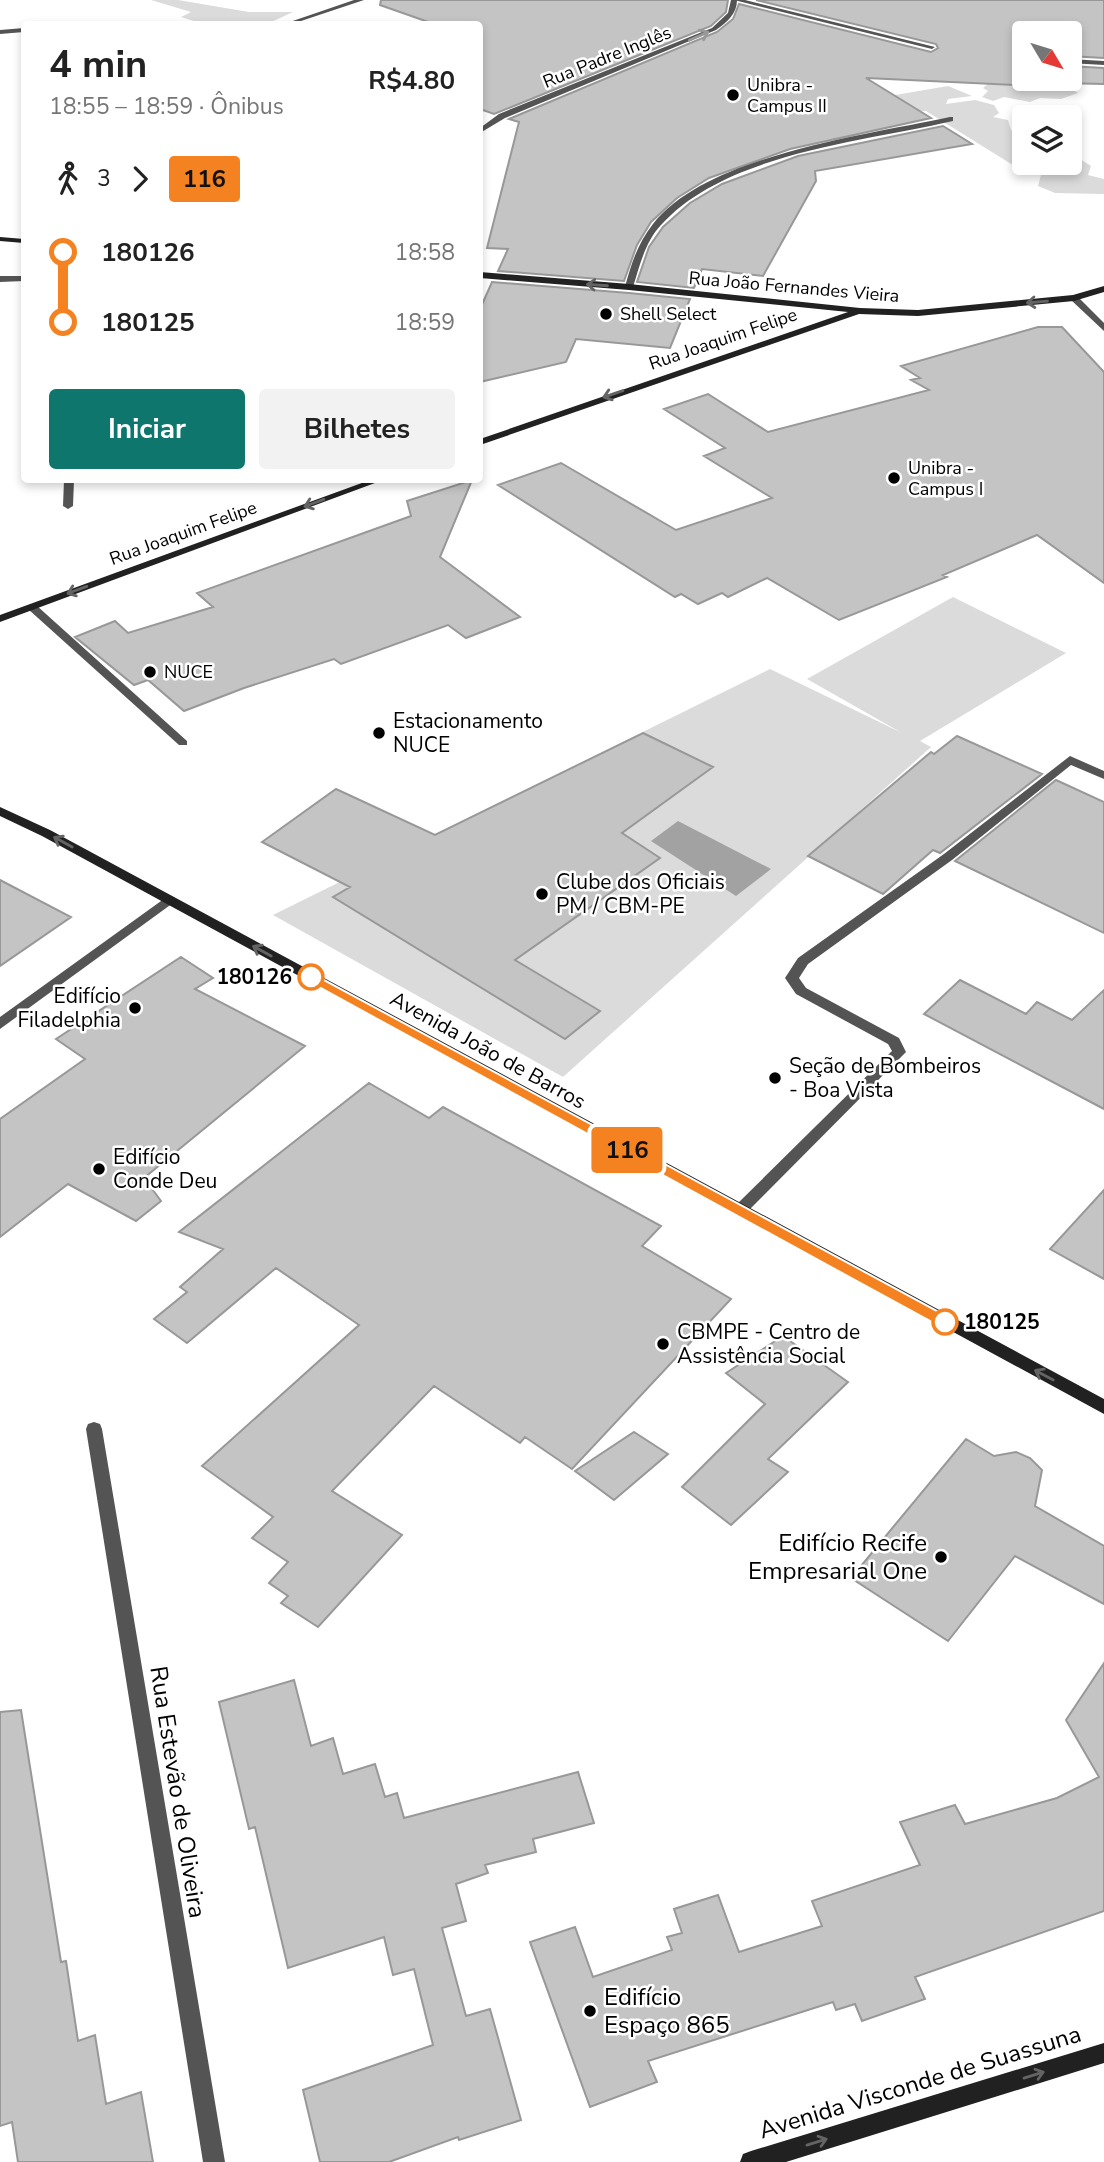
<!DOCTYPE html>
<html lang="pt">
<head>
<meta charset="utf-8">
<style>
  body { margin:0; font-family:"Nunito Sans",sans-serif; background:#f2f2f2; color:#222; height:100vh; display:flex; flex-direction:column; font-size:26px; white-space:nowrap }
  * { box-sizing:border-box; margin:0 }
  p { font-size:23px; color:#767676 }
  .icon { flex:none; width:38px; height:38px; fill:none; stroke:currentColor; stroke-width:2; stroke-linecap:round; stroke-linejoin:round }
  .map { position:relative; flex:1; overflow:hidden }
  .drawer { position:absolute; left:21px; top:21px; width:462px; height:462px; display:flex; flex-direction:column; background:#fff; border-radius:7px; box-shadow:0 4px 10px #0003 }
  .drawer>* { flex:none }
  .badge { padding:0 14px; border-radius:5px; font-size:24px; line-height:46px }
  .needle { width:46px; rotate:128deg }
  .fabs { position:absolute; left:1012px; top:21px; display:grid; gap:14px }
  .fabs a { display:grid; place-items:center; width:70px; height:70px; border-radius:7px; background:#fff; box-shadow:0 4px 10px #0003; font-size:35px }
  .map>.badge { position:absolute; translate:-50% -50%; box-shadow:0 0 0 4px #fff }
  .legs { display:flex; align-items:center; gap:10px; height:77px; padding:0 28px; font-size:23px }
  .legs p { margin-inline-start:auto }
  .head { display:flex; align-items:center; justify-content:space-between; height:119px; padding:0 28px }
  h1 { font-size:38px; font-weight:700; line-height:52px }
  .action { display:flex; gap:14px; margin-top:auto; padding:14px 28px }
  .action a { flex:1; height:80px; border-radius:7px; background:#0f766e; color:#fff; font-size:28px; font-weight:700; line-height:80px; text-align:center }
  .action a+a { background:#f2f2f2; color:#222 }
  ul { padding:0 28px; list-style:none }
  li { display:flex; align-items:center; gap:24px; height:70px; font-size:26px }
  li i { display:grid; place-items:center; width:10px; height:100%; margin:0 9px; background:currentColor }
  li i::after { content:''; width:18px; height:18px; margin:-9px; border:5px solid; border-radius:50%; background:#fff }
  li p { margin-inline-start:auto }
  li:first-child i { background:linear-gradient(#0000 50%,currentColor 0) }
  li:last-child i { background:linear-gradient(currentColor 50%,#0000 0) }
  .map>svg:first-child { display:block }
  .green { fill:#dbdbdb }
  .water { fill:#a2a2a2 }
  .building { fill:#c4c4c4; stroke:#989898; stroke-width:2 }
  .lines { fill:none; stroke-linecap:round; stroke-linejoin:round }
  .lane { fill:#545454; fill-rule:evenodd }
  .street { fill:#545454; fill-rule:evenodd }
  .secondary { fill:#212121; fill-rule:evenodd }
  .oneway { stroke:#989898 }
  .oneway2 { stroke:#646464 }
  .line-1 { fill:#f58220; stroke:#fff; stroke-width:2 }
  .poi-dot { fill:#000; stroke:#fff; stroke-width:2.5 }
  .stop-1-dot { fill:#fff; stroke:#f58220; stroke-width:3.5 }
  .labels { text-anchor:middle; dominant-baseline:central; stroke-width:5; stroke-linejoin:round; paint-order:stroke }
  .far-street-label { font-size:18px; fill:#000; stroke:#fff }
  .far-poi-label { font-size:18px; fill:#000; stroke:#fff; text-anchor:start }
  .poi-label { font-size:21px; fill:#000; stroke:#fff; text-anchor:start }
  .stop-label { font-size:21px; font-weight:bold; fill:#000; stroke:#fff; text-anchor:end }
  .street-label { font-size:21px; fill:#000; stroke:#fff }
  .near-poi-label { font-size:24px; fill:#000; stroke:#fff; text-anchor:end }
  .near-street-label { font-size:24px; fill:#000; stroke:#fff }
</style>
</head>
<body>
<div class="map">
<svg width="1104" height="2162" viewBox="0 0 1104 2162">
  <rect width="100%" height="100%" fill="#fff"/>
  <path class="green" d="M 151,0 L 178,0 L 249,12 L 293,12 L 267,24 L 203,24 L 181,17 L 191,12 Z
    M 1019,83 L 1066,85 L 1078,93 L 1061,99 L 1040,98 L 1030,102 L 1004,97 L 993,101 L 982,97 L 988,91 L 983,88 L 988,84 L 1014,85 Z
    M 948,86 L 972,96 L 948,99 L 946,104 L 975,100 L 994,105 L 999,113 L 993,117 L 1008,120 L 1011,130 L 1024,136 L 1024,163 L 1069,163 L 1069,152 L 1091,166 L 1088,175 L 1104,179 L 1104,194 L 1055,193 L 1038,186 L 1041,175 L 1021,170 L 926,111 L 908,112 L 837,105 Z
    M 953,597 L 1066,653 L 920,741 L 931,747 L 563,1077 L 273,915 L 770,669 L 902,733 L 807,679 Z"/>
  <path class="water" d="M 678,821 L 771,869 L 736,896 L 651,841 Z"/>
  <path class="building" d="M 381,0 L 728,0 L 726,12 L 711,26 L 494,114 L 480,109 L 480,24 L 434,24 L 380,5 Z
    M 756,0 L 1104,0 L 1104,58 L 1069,56 L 1069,33 L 1024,33 L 1024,79 L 1069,79 L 1069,66 L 1104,68 L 1104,84 L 1013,82 L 1014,85 L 866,78 L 931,118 L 790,149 L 709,178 L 677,198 L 651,222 L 637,245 L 624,281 L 498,271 L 508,249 L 487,248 L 519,122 L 509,119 L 717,32 L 733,19 L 739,4 L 931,52 L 938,48 L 936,44 Z
    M 943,126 L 972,144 L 815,171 L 816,181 L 763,276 L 702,269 L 694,288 L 637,282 L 649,247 L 663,227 L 690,203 L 722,184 L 798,156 Z
    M 492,282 L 629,293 L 690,299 L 670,348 L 576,339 L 566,362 L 480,382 L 480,309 Z
    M 1038,327 L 1062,327 L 1104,372 L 1104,583 L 1037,535 L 943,575 L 947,577 L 839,620 L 767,578 L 728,597 L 722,593 L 698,604 L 681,594 L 675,597 L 498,485 L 561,463 L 676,530 L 772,498 L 704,456 L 725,448 L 664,409 L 708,394 L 768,432 L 929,390 L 911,380 L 920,378 L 901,366 Z
    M 472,480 L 440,557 L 520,617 L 466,638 L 448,625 L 341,664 L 334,659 L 244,688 L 184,711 L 148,680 L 134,685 L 75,637 L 115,621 L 128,633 L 213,607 L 197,593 L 411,516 L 407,501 Z
    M 643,733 L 713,767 L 622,833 L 660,858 L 515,960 L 600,1011 L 565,1039 L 333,897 L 350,887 L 262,842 L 336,789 L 435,835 Z
    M 957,736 L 1042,774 L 940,853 L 933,850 L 883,894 L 808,856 L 931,752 L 934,754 Z
    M 1056,780 L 1104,802 L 1104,933 L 955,861 Z
    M 0,880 L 71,917 L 0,966 Z
    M 181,957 L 213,978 L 195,989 L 305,1046 L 144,1178 L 161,1201 L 136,1221 L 68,1184 L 0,1237 L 0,1119 L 85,1059 L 56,1039 Z
    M 960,980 L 1026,1014 L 1037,1002 L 1072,1020 L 1104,990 L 1104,1109 L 924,1014 Z
    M 369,1083 L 429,1118 L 443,1107 L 661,1226 L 642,1246 L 731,1299 L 572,1469 L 525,1437 L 520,1443 L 434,1386 L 332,1491 L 402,1535 L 318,1627 L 281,1603 L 288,1596 L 269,1583 L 288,1562 L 252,1538 L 273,1517 L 202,1466 L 359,1325 L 276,1268 L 187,1343 L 154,1319 L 187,1292 L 180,1287 L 223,1249 L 179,1232 Z
    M 1104,1190 L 1104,1279 L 1050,1249 Z
    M 783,1336 L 848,1382 L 768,1459 L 788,1472 L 731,1525 L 682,1487 L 765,1404 L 726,1373 Z
    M 634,1432 L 668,1454 L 614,1500 L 575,1471 Z
    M 966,1439 L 994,1456 L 1016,1452 L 1030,1458 L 1042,1470 L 1035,1506 L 1104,1546 L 1104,1604 L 1015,1556 L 948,1641 L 851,1578 Z
    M 1104,1663 L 1104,1911 L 915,1977 L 925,1999 L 862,2021 L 855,2004 L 836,2010 L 833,2002 L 648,2061 L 657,2082 L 590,2107 L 530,1942 L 575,1927 L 593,1977 L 672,1950 L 667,1937 L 682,1933 L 674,1909 L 718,1895 L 739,1952 L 822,1926 L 812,1901 L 920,1865 L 900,1822 L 955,1805 L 965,1824 L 1057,1798 L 1099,1777 L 1066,1720 Z
    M 294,1680 L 311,1746 L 333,1738 L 343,1774 L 375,1764 L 385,1797 L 397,1793 L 404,1818 L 578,1772 L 594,1823 L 533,1839 L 536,1852 L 485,1865 L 488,1873 L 456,1884 L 466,1921 L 442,1928 L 466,2016 L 490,2009 L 521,2120 L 459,2140 L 458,2137 L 389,2162 L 320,2162 L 303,2090 L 433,2045 L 414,1969 L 393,1975 L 384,1937 L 288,1968 L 255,1827 L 249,1829 L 219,1702 Z
    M 21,1710 L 61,1962 L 66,1961 L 78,2041 L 95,2035 L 106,2104 L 141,2092 L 153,2162 L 18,2162 L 12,2122 L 0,2126 L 0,1712 Z"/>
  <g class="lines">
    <path class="lane" d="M 734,0 L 745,0 L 935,47 L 932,49 Z
      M 24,28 L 24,32 L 0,34 L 0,30 Z
      M 950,117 L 953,117 L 953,121 C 862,142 726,153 661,225 C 645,242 640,265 633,287 L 629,290 L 625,287 C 631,264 638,243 653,224 C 707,155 867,135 950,117 Z
      M 0,276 L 24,276 L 24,281 L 0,282 Z
      M 64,480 L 74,480 L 73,506 L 68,509 L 63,506 Z
      M 32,604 L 36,605 L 187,741 L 187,745 L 179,745 L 28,609 L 27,607 Z
      M 1070,756 L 1104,771 L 1104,779 L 1071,765 L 952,860 L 808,964 L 799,978 L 806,988 L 899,1038 L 906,1052 L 744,1215 L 734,1215 L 732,1211 L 734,1207 L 892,1051 L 888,1044 L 796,994 L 785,978 L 798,958 L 944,854 Z"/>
    <path class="street" d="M 354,0 L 364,0 L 292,24 L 284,24 Z
      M 731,0 L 737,0 C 737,14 727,22 716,30 L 505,118 L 480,133 L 480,128 L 499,114 L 712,28 L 728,13 Z
      M 1069,59 L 1104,61 L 1104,65 L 1069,63 Z
      M 1071,296 L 1077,296 L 1104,323 L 1104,331 L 1071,300 Z
      M 168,896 L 173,897 L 174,900 L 173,903 L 0,1029 L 0,1017 Z
      M 94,1422 L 100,1424 L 102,1429 L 225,2162 L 203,2162 L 86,1429 L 88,1424 Z"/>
    <path class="secondary" d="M 0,237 L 24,239 L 24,243 L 0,241 Z
      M 480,272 L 629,284 L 860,308 L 918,310 L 1073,295 L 1104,286 L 1104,292 L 1074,301 L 918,316 L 859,314 L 480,445 L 480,439 L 848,312 L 629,290 L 480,278 Z
      M 370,480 L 383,480 L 0,622 L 0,615 Z
      M 0,807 L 50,830 L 1104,1399 L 1104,1414 L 42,836 L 0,816 Z
      M 1104,2043 L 1104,2063 L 786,2162 L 740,2162 L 743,2154 L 751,2151 Z"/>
  </g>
  <defs><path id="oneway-shaft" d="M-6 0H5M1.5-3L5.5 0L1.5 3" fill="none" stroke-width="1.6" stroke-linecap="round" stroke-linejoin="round" transform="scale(1.75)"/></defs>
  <use class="oneway" href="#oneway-shaft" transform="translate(699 36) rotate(-24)"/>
  <g class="oneway2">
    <use href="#oneway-shaft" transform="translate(597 285) rotate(-176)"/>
    <use href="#oneway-shaft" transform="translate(1037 302) rotate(175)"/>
    <use href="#oneway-shaft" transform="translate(613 394) rotate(161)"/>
    <use href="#oneway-shaft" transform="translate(314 503) rotate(160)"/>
    <use href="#oneway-shaft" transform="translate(77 590) rotate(160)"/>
    <use href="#oneway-shaft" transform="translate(63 842) rotate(-151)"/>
    <use href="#oneway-shaft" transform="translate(262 951) rotate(-151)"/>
    <use href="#oneway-shaft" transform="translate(1044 1375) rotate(-152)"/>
    <use href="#oneway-shaft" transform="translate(1034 2075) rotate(-17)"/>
    <use href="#oneway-shaft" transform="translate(817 2142) rotate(-17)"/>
  </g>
  <path class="line-1" d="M 311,973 L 950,1318 L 952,1322 L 950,1326 L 939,1326 L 306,980 L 304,977 Z"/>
  <g class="poi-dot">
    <circle cx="733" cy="95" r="7"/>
    <circle cx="606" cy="314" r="7"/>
    <circle cx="894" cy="478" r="7"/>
    <circle cx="150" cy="672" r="7"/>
    <circle cx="379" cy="733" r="7"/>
    <circle cx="542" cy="894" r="7"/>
    <circle cx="135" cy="1008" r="7"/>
    <circle cx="775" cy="1078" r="7"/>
    <circle cx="99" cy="1169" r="7"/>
    <circle cx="663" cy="1344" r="7"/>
    <circle cx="941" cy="1557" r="7"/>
    <circle cx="590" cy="2011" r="7"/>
  </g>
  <g class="stop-1-dot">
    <circle cx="311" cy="977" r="12"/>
    <circle cx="945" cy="1322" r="12"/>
  </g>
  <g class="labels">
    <g class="far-street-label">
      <text transform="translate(607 57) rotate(-22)">Rua Padre Inglês</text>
      <text transform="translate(794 287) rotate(5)">Rua João Fernandes Vieira</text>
      <text transform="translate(723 339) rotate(-19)">Rua Joaquim Felipe</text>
      <text transform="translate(183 533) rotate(-20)">Rua Joaquim Felipe</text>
    </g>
    <g class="far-poi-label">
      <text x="747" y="85">Unibra -<tspan x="747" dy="21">Campus II</tspan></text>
      <text x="620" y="314">Shell Select</text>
      <text x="908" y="468">Unibra -<tspan x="908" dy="21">Campus I</tspan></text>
      <text x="164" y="672">NUCE</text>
    </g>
    <g class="poi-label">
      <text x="393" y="721">Estacionamento<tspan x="393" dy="24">NUCE</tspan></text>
      <text x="556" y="882">Clube dos Oficiais<tspan x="556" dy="24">PM / CBM-PE</tspan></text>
      <text x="121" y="996" text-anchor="end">Edifício<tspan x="121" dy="24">Filadelphia</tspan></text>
      <text x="789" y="1066">Seção de Bombeiros<tspan x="789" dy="24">- Boa Vista</tspan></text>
      <text x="113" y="1157">Edifício<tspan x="113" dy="24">Conde Deu</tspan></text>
      <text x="677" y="1332">CBMPE - Centro de<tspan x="677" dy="24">Assistência Social</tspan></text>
    </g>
    <g class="stop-label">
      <text x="292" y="977">180126</text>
      <text x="964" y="1322" text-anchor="start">180125</text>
    </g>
    <g class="street-label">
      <text transform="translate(488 1050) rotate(29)">Avenida João de Barros</text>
    </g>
    <g class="near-poi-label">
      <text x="927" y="1543">Edifício Recife<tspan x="927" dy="28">Empresarial One</tspan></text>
      <text x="604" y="1997" text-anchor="start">Edifício<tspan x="604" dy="28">Espaço 865</tspan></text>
    </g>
    <g class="near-street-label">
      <text transform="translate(178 1792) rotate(81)">Rua Estevão de Oliveira</text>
      <text transform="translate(920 2082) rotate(-17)">Avenida Visconde de Suassuna</text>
    </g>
  </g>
</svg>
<div class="fabs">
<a><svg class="needle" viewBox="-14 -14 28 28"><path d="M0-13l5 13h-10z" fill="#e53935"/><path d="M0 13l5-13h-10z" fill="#767676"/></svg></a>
<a><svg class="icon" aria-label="layers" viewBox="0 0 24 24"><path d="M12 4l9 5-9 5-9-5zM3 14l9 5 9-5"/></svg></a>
</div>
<b class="badge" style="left:627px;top:1150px;background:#f58220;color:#111">116</b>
<section class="drawer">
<div class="head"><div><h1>4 min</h1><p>18:55 – 18:59 · Ônibus</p></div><b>R$4.80</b></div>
<div class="legs"><svg class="icon" aria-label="walk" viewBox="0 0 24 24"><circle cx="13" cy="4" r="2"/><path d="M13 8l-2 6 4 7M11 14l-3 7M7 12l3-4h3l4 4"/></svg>3<svg class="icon" aria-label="forward" viewBox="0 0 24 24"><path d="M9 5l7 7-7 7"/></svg><b class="badge" style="background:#f58220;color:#111">116</b></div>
<ul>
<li><i style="color:#f58220"></i><b>180126</b><p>18:58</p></li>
<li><i style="color:#f58220"></i><b>180125</b><p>18:59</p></li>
</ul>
<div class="action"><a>Iniciar</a><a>Bilhetes</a></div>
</section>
</div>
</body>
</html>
